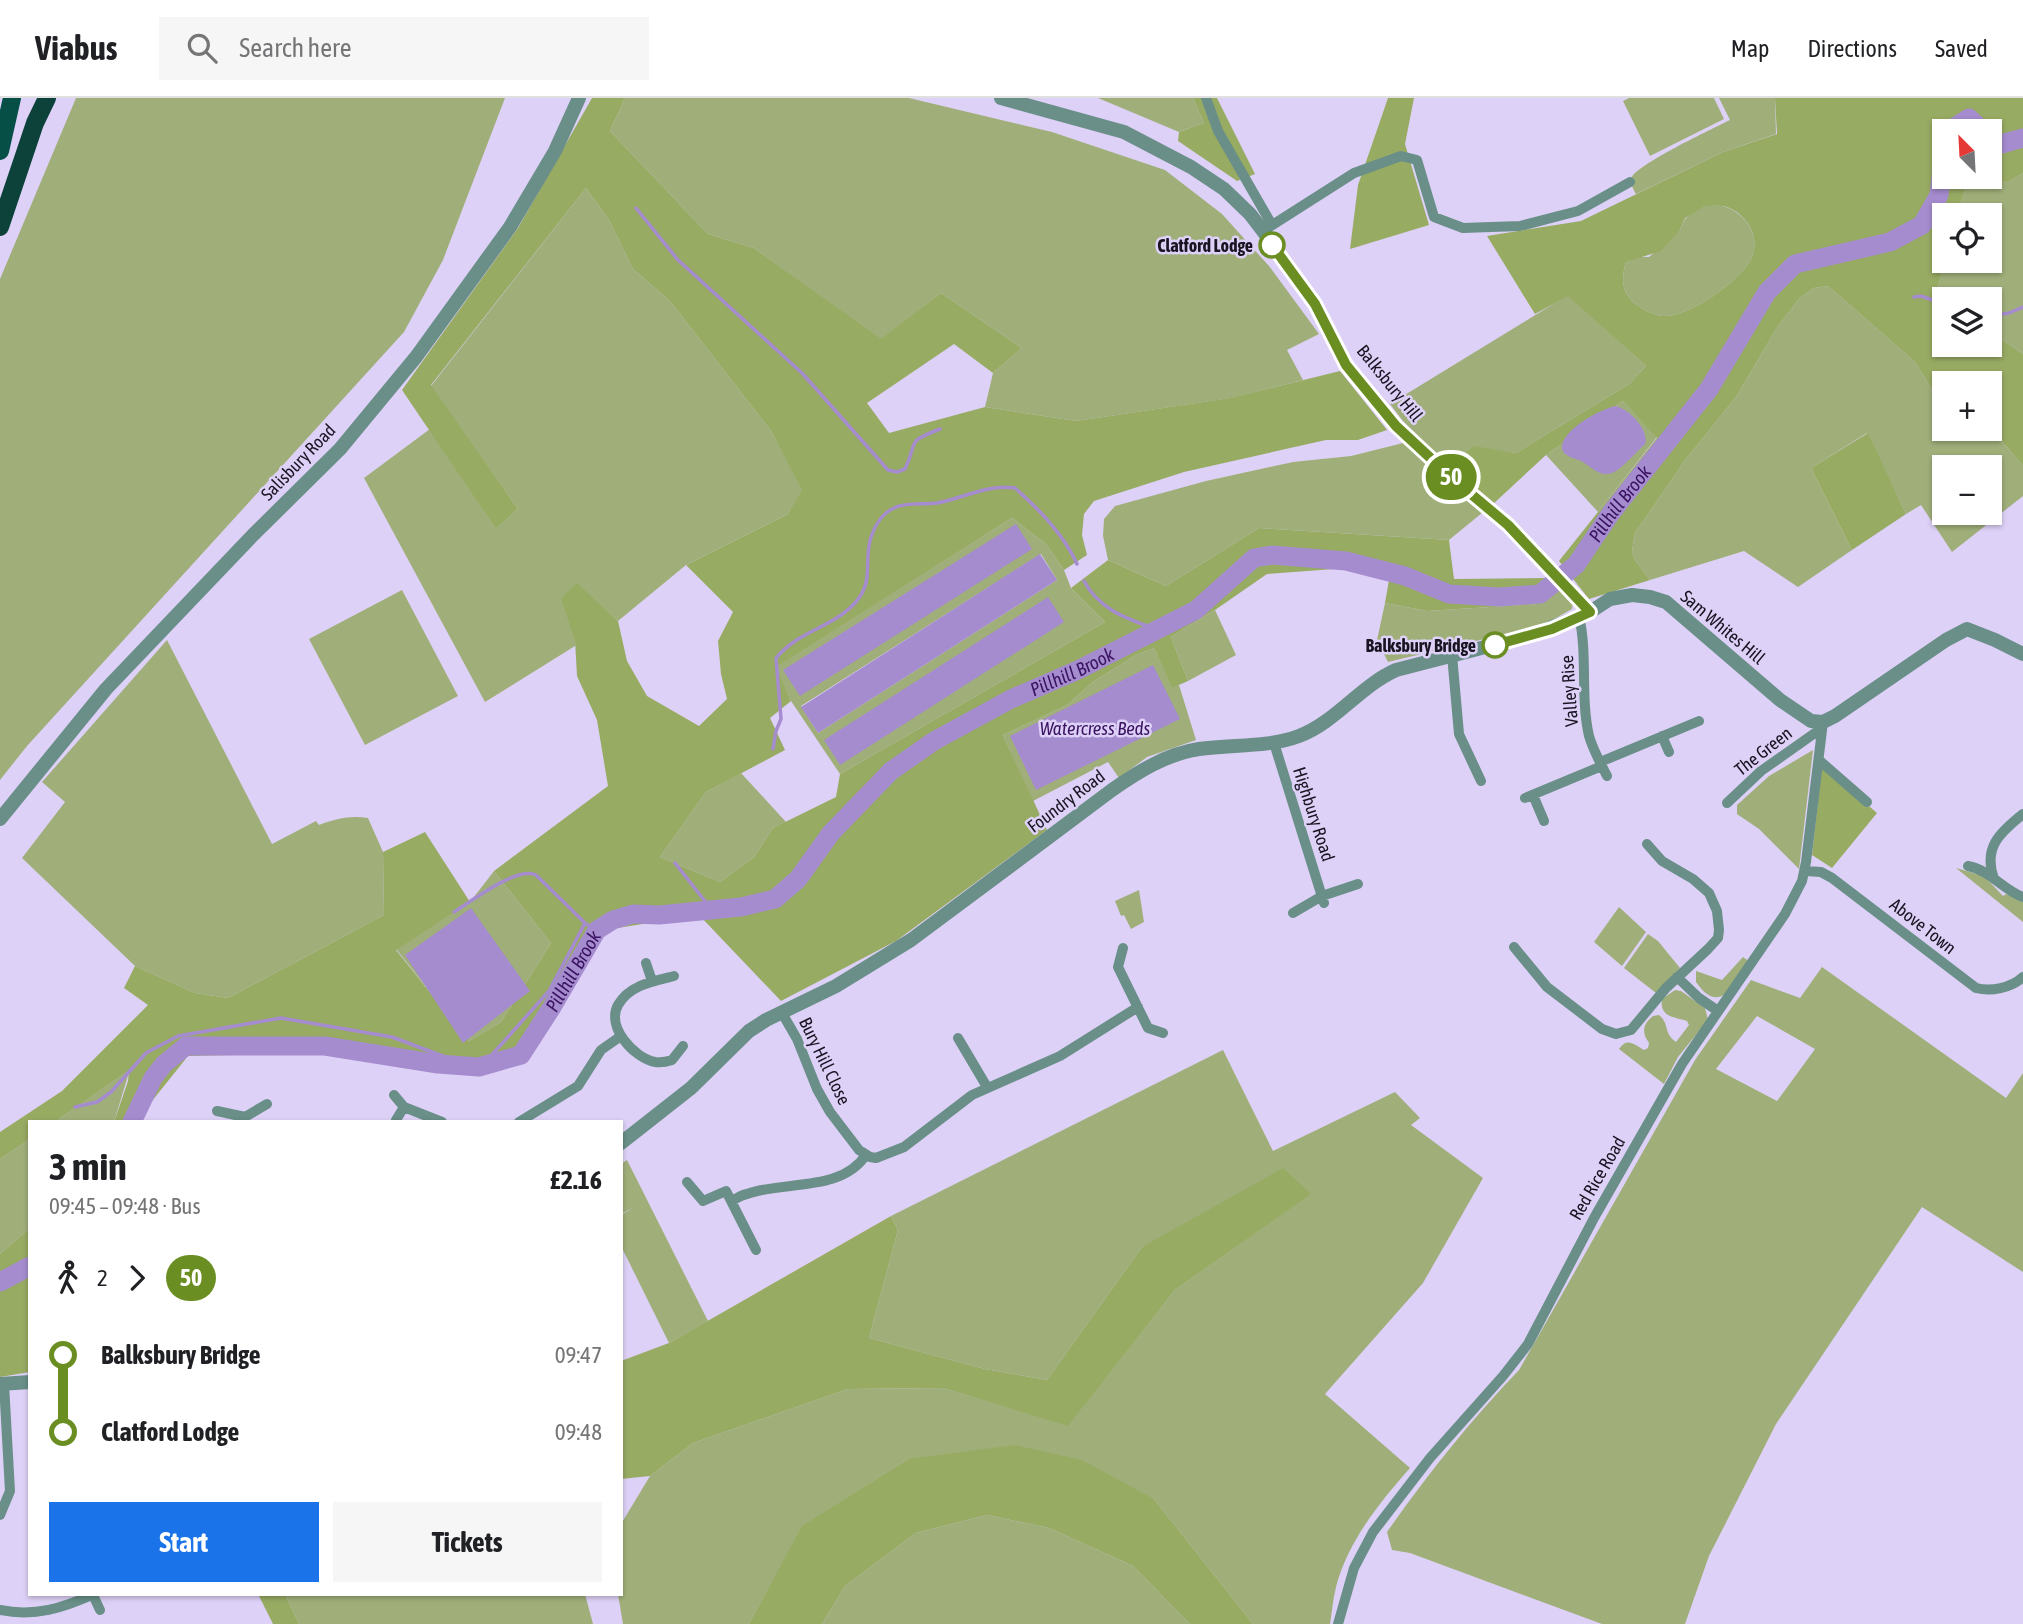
<!DOCTYPE html>
<html lang="en">
<head>
<meta charset="utf-8">
<style>
  body { margin:0; font-family:"Asap Condensed",sans-serif; background:#f6f6f6; color:#202124; height:100vh; display:flex; flex-direction:column; font-size:26px; white-space:nowrap }
  * { box-sizing:border-box; margin:0 }
  p { font-size:23px; color:#757577 }
  .icon { flex:none; width:38px; height:38px; fill:none; stroke:currentColor; stroke-width:2; stroke-linecap:round; stroke-linejoin:round }
  .map { position:relative; flex:1; overflow:hidden }
  .sheet { position:absolute; left:28px; top:1022px; width:595px; height:476px; display:flex; flex-direction:column; background:#fff; border-radius:0px; box-shadow:0 2px 5px #0004 }
  .sheet>* { flex:none }
  .badge { padding:0 14px; border-radius:23px; font-size:24px; line-height:46px }
  .needle { width:46px; rotate:336deg }
  .controls { position:absolute; left:1932px; top:21px; display:grid; gap:14px }
  .controls a { display:grid; place-items:center; width:70px; height:70px; border-radius:0px; background:#fff; box-shadow:0 2px 5px #0004; font-size:35px }
  .map>.badge { position:absolute; translate:-50% -50%; box-shadow:0 0 0 4px #fff }
  .legs { display:flex; align-items:center; gap:10px; height:77px; padding:0 21px; font-size:23px }
  .legs p { margin-inline-start:auto }
  .overview { display:flex; align-items:center; justify-content:space-between; height:119px; padding:0 21px }
  h1 { font-size:38px; font-weight:700; line-height:52px }
  .action { display:flex; gap:14px; margin-top:auto; padding:14px 21px }
  .action a { flex:1; height:80px; border-radius:0px; background:#1a73e8; color:#fff; font-size:28px; font-weight:700; line-height:80px; text-align:center }
  .action a+a { background:#f6f6f6; color:#202124 }
  ul { padding:0 21px; list-style:none }
  li { display:flex; align-items:center; gap:24px; height:77px; font-size:26px }
  li i { display:grid; place-items:center; width:10px; height:100%; margin:0 9px; background:currentColor }
  li i::after { content:''; width:18px; height:18px; margin:-9px; border:5px solid; border-radius:50%; background:#fff }
  li p { margin-inline-start:auto }
  li:first-child i { background:linear-gradient(#0000 50%,currentColor 0) }
  li:last-child i { background:linear-gradient(currentColor 50%,#0000 0) }
  header { display:flex; align-items:center; gap:42px; box-sizing:border-box; height:98px; padding:0 35px; background:#fff; border-bottom:2px solid #e0e0e0 }
  header strong { font-size:33px }
  nav { display:flex; gap:38px; margin-inline-start:auto; font-size:24px }
  .search { width:490px; height:63px; background:#f6f6f6; display:flex; align-items:center; gap:18px; box-sizing:border-box; padding:0 24px; border-radius:0px; color:#757577; font-size:26px }
  .map>svg:first-child { display:block }
  .green { fill:#a0af7a; fill-rule:evenodd }
  .forest { fill:#98ab63; fill-rule:evenodd }
  .water { fill:#a58cce }
  .lines { fill:none; stroke-linecap:round; stroke-linejoin:round }
  .stream { stroke:#a58cce; stroke-width:3.5 }
  .river { stroke:#a58cce; stroke-width:19 }
  .minor { stroke:#698f88; stroke-width:10 }
  .tertiary { stroke:#698f88; stroke-width:14 }
  .primary { stroke:#054f46; stroke-width:18 }
  .trunk { stroke:#0c423a; stroke-width:18 }
  .line-1-casing { stroke:#fff; stroke-width:16 }
  .line-1 { stroke:#6b8e23; stroke-width:10 }
  .stop-1-dot { fill:#fff; stroke:#6b8e23; stroke-width:3.5 }
  .labels { text-anchor:middle; dominant-baseline:central; stroke-width:5; stroke-linejoin:round; paint-order:stroke }
  .stop-label { font-size:18px; font-weight:bold; fill:#191421; stroke:#ded1f7; text-anchor:end }
  .street-label { font-size:18px; fill:#191421; stroke:#ded1f7 }
  .water-label { font-size:19px; font-style:italic; fill:#3a1362; stroke:#ded1f7 }
</style>
</head>
<body>
<header>
<strong>Viabus</strong>
<div class="search"><svg class="icon" aria-label="search" viewBox="0 0 24 24"><circle cx="10" cy="10" r="6"/><path d="M15 15l6 6"/></svg>Search here</div>
<nav><a>Map</a><a>Directions</a><a>Saved</a></nav>
</header>
<div class="map">
<svg width="2023" height="1526" viewBox="0 0 2023 1526">
  <rect width="100%" height="100%" fill="#ded1f7"/>
  <path class="green" d="M 76,0 L 505,0 L 443,162 L 404,234 L 27,648 L 0,682 L 0,181 Z
    M 625,0 L 909,0 L 1052,34 L 1165,72 L 1222,116 L 1269,168 L 1319,236 L 1287,252 L 1303,282 L 1231,300 L 1076,323 L 985,309 L 993,275 L 1022,250 L 941,195 L 881,242 L 754,150 L 708,136 L 610,33 Z
    M 1098,0 L 1193,0 L 1204,25 L 1179,34 Z
    M 1629,0 L 1714,0 L 1724,21 L 1650,58 L 1623,3 Z
    M 1719,0 L 1775,0 L 1776,36 L 1723,54 L 1636,96 C 1634,92 1630,86 1631,81 C 1633,68 1714,30 1730,22 Z
    M 2023,75 L 2023,256 L 1990,233 L 1990,201 L 1944,203 L 1936,197 L 1945,163 L 1990,163 L 1990,117 L 1957,117 L 1966,90 L 1992,78 L 2007,85 Z
    M 586,90 L 609,122 L 633,171 L 670,203 L 771,333 L 803,392 L 788,416 L 686,467 L 618,523 L 577,486 L 575,548 L 485,604 L 364,380 L 430,331 L 496,431 L 518,411 L 431,288 Z
    M 1705,108 C 1712,108 1720,107 1726,109 C 1748,117 1761,140 1751,161 C 1739,184 1688,220 1662,218 C 1652,216 1645,213 1637,207 C 1621,195 1621,181 1626,164 L 1638,159 L 1649,159 L 1680,132 L 1685,121 L 1692,114 Z
    M 1828,188 L 1915,264 L 1936,298 L 1944,299 L 1944,331 L 1990,329 L 2023,368 L 2023,398 L 1952,454 L 1921,407 L 1906,416 L 1867,335 L 1811,370 L 1852,452 L 1798,489 L 1744,453 L 1650,482 L 1635,462 L 1632,453 L 1635,435 L 1686,361 L 1736,299 L 1778,228 L 1799,201 L 1814,190 ZM 1944,369 L 1990,369 L 1990,415 L 1944,415 Z
    M 1568,197 L 1646,268 L 1629,286 L 1516,355 L 1474,349 L 1448,368 L 1403,323 L 1390,306 Z
    M 1623,303 L 1657,339 L 1598,414 L 1546,357 Z
    M 1403,345 L 1482,415 L 1449,442 L 1259,430 L 1166,488 L 1108,462 L 1103,438 L 1104,421 L 1115,408 L 1206,383 L 1293,364 L 1351,358 Z
    M 1012,420 L 1046,446 L 1064,472 L 1071,490 L 1105,524 L 840,676 L 791,603 L 775,569 ZM 1041,456 L 1057,482 L 818,635 L 801,608 Z
    M 1562,489 L 1573,504 L 1572,511 L 1543,527 L 1388,564 L 1377,542 L 1385,505 L 1427,513 L 1538,506 Z
    M 402,492 L 458,598 L 365,647 L 309,541 Z
    M 1215,512 L 1236,557 L 1188,583 L 1171,539 Z
    M 167,542 L 272,746 L 316,723 L 319,727 C 335,721 350,717 368,720 L 383,754 L 384,817 L 228,900 L 195,895 L 135,868 L 22,760 L 65,704 L 42,684 Z
    M 1154,550 L 1172,589 L 1179,587 L 1196,642 L 1147,659 L 1119,680 L 1108,664 L 1033,703 L 1003,637 L 1067,607 L 1093,584 L 1136,557 Z
    M 1813,652 L 1799,771 L 1759,731 L 1737,716 L 1737,707 L 1769,678 Z
    M 741,675 L 786,724 L 773,730 L 754,759 L 720,784 L 660,759 L 706,694 Z
    M 1956,770 L 1984,778 L 2003,798 L 2006,796 L 2023,802 L 2023,824 Z
    M 494,773 L 551,845 L 501,924 L 469,943 L 396,851 L 470,804 Z
    M 1139,792 L 1144,824 L 1131,831 L 1124,817 L 1121,818 L 1115,803 Z
    M 1619,809 L 1646,834 L 1622,868 L 1594,844 Z
    M 1648,836 L 1658,843 L 1680,870 L 1656,895 L 1624,870 Z
    M 1743,859 L 1750,864 C 1734,886 1720,919 1696,884 L 1696,873 L 1722,882 Z
    M 1822,869 L 2006,1000 L 2023,975 L 2023,1174 L 1922,1109 L 1776,1326 L 1709,1458 L 1685,1526 L 1602,1526 L 1410,1455 L 1392,1452 L 1387,1434 C 1427,1377 1470,1323 1519,1272 L 1695,962 L 1751,882 L 1800,900 ZM 1757,918 L 1815,951 L 1777,1003 L 1716,971 Z
    M 1675,892 L 1681,893 L 1705,910 L 1708,922 L 1678,959 L 1664,986 L 1619,951 C 1627,939 1634,946 1644,952 L 1648,950 L 1649,945 C 1641,934 1643,926 1653,918 L 1659,917 C 1670,926 1663,935 1676,944 L 1689,927 L 1687,923 C 1675,919 1659,919 1662,901 Z
    M 1223,952 L 1273,1053 L 1395,994 L 1420,1020 L 1411,1027 L 1483,1080 L 1423,1185 L 1325,1296 L 1410,1370 C 1380,1404 1348,1443 1336,1489 C 1333,1501 1332,1514 1330,1526 L 1253,1526 L 1154,1401 L 908,1361 L 803,1428 L 749,1526 L 623,1526 L 618,1496 L 621,1496 L 621,1426 L 650,1378 L 693,1345 L 848,1291 L 943,1290 L 1068,1327 L 1175,1192 L 1310,1096 L 1142,1149 L 1047,1282 L 985,1271 L 869,1240 L 898,1132 L 891,1118 Z
    M 130,971 L 114,1024 L 55,1024 Z
    M 30,1041 L 30,1130 L 0,1156 L 0,1061 Z
    M 627,1062 L 708,1223 L 669,1245 L 621,1148 L 621,1117 L 633,1110 L 621,1116 L 621,1066 Z
    M 987,1417 L 1049,1430 L 1133,1468 L 1190,1526 L 822,1526 L 845,1488 L 916,1435 Z
    M 285,1496 L 585,1496 L 593,1526 L 299,1526 Z"/>
  <path class="forest" d="M 592,0 L 625,0 L 610,33 L 708,136 L 754,150 L 881,241 L 941,195 L 1022,250 L 993,275 L 954,246 L 867,305 L 889,335 L 985,309 L 1076,323 L 1230,300 L 1340,273 L 1387,332 L 1358,342 L 1326,342 L 1184,374 L 1094,403 L 1084,416 L 1082,437 L 1087,457 L 1064,472 L 1046,446 L 1012,420 L 776,569 L 791,603 L 770,620 L 785,652 L 706,694 L 660,759 L 720,784 L 754,759 L 773,730 L 836,699 L 840,676 L 1105,524 L 1071,490 L 1108,462 L 1166,488 L 1259,430 L 1449,442 L 1454,481 L 1551,480 L 1562,489 L 1539,506 L 1427,513 L 1385,505 L 1389,482 L 1348,470 L 1267,476 L 1215,512 L 1171,539 L 1188,583 L 1172,590 L 1154,550 L 1136,557 L 1093,584 L 1067,607 L 1003,637 L 1047,732 L 896,843 L 781,903 L 699,817 L 605,832 L 523,958 L 479,969 L 328,955 L 188,958 L 144,1013 L 141,1024 L 114,1024 L 128,983 L 129,972 L 55,1024 L 30,1024 L 30,1041 L 0,1061 L 0,1034 L 62,993 L 148,907 L 124,890 L 135,868 L 195,895 L 228,900 L 384,817 L 383,754 L 425,734 L 470,804 L 396,852 L 469,943 L 501,924 L 551,845 L 494,773 L 608,688 L 597,622 L 577,578 L 575,543 L 561,500 L 577,485 L 618,523 L 627,563 L 647,598 L 699,628 L 727,601 L 721,576 L 718,543 L 733,514 L 686,467 L 788,416 L 802,392 L 771,333 L 670,203 L 633,171 L 609,122 L 586,90 L 431,287 L 518,411 L 496,431 L 402,292 L 518,130 Z
    M 1193,0 L 1217,0 L 1255,76 L 1237,83 L 1178,43 L 1179,34 L 1204,25 Z
    M 1388,0 L 1414,0 L 1405,46 L 1429,127 L 1350,151 L 1358,87 Z
    M 1775,0 L 2023,0 L 2023,75 L 2007,85 L 1992,78 L 1966,90 L 1957,117 L 1944,117 L 1945,163 L 1936,197 L 1944,203 L 1944,247 L 1990,247 L 1990,233 L 2023,256 L 2023,368 L 1990,329 L 1990,285 L 1944,285 L 1944,299 L 1936,298 L 1915,264 L 1828,188 L 1814,190 L 1799,201 L 1778,228 L 1736,299 L 1686,361 L 1635,435 L 1632,453 L 1635,462 L 1650,482 L 1589,501 L 1559,463 L 1657,340 L 1623,303 L 1546,357 L 1492,407 L 1448,368 L 1474,348 L 1516,355 L 1629,286 L 1646,268 L 1568,198 L 1535,216 L 1487,138 L 1581,123 L 1723,54 L 1777,36 ZM 1944,33 L 1990,33 L 1990,79 L 1944,79 ZM 1705,108 C 1712,108 1720,107 1727,109 C 1748,117 1761,140 1751,161 C 1739,184 1688,220 1662,218 C 1652,216 1645,213 1637,207 C 1621,195 1621,181 1626,164 L 1661,153 L 1680,132 L 1685,120 Z
    M 1868,335 L 1906,416 L 1852,452 L 1811,370 Z
    M 1822,668 L 1877,715 L 1832,770 L 1812,757 Z
    M 1283,1070 L 1311,1096 L 1175,1192 L 1068,1328 L 943,1290 L 848,1291 L 693,1345 L 650,1378 L 621,1381 L 621,1263 L 669,1245 L 891,1118 L 898,1132 L 869,1240 L 985,1271 L 1047,1282 L 1142,1149 Z
    M 30,1130 L 30,1274 L 0,1279 L 0,1156 Z
    M 1015,1347 L 1082,1362 L 1154,1401 L 1253,1526 L 1190,1526 L 1133,1468 L 1049,1430 L 987,1417 L 916,1435 L 845,1488 L 822,1526 L 749,1526 L 802,1428 L 908,1361 Z
    M 258,1496 L 285,1496 L 299,1526 L 273,1526 Z"/>
  <path class="water" d="M 1615,308 C 1629,310 1650,333 1645,346 C 1637,353 1621,372 1612,375 C 1599,379 1593,370 1583,364 C 1576,360 1563,359 1562,350 C 1561,332 1601,311 1615,308 Z
    M 1016,426 L 1032,451 L 800,598 L 783,572 Z
    M 1040,456 L 1057,482 L 818,635 L 801,609 Z
    M 1048,499 L 1064,524 L 840,667 L 824,642 Z
    M 1153,567 L 1180,621 L 1036,692 L 1010,638 Z
    M 471,810 L 530,893 L 463,945 L 405,857 Z"/>
  <g class="lines">
    <path class="stream" d="M 636,110 L 678,162 L 802,275 L 888,372 L 897,374 L 905,371 C 919,342 904,345 940,331
      M 1914,199 L 1921,198 L 1944,206
      M 1990,218 L 2009,215 L 2023,209
      M 1084,483 C 1100,513 1129,521 1158,532
      M 773,651 L 776,633 L 781,621 L 776,560 C 798,533 832,530 855,505 C 875,483 863,464 871,439 C 875,427 883,415 894,410 C 906,404 923,407 937,405 C 964,400 987,386 1015,390 C 1039,411 1064,437 1077,466
      M 675,765 L 712,812
      M 454,814 C 472,803 517,768 536,777 L 586,826 L 597,832
      M 75,1009 L 97,1004 L 111,994 L 146,955 L 178,938 L 281,920 L 392,939 L 464,966 L 479,964 L 490,959 L 549,893 L 585,825"/>
    <g class="river">
      <path d="M 1948,33 L 1969,20 L 1983,33"/>
      <path d="M 1990,39 L 1998,47 L 2023,40"/>
      <path id="s1" d="M 132,1024 L 153,980 L 164,966 L 186,948 L 325,948 L 438,966 L 479,969 L 521,957 L 552,909 L 597,832 L 613,822 L 633,816 L 659,817 L 741,809 L 775,801 L 798,781 L 831,735 L 891,673 L 934,643 L 1011,601 L 1078,572 L 1196,512 L 1254,460 L 1272,457 L 1346,463 L 1405,478 L 1449,496 L 1499,499 L 1540,496 L 1576,467 L 1611,415 L 1709,291 L 1767,194 L 1795,166 L 1890,144 L 1922,127 L 1939,97 L 1944,54"/>
      <path d="M 0,1184 L 30,1168"/>
    </g>
    <path class="minor" d="M 1206,0 L 1218,33 L 1272,127
      M 1263,133 L 1354,75 L 1401,58 L 1417,62 L 1434,119 L 1463,130 L 1520,128 L 1578,113 L 1630,84
      M 1579,518 C 1588,557 1580,598 1589,638 C 1593,652 1600,664 1607,678
      M 1452,557 L 1459,636 L 1481,683
      M 1662,638 L 1669,654
      M 1274,645 L 1324,805
      M 1820,663 L 1867,704
      M 1600,664 L 1699,623
      M 1533,697 L 1544,723
      M 1525,700 L 1602,668
      M 1727,705 L 1761,673 L 1822,630
      M 1968,768 C 1990,772 2003,792 2023,799
      M 1805,773 L 1821,774 L 1832,780 L 1976,890 C 1991,894 2011,890 2023,879
      M 1994,781 C 1983,750 1999,735 2023,716
      M 1293,815 L 1322,798 L 1358,786
      M 1514,849 L 1547,889 L 1602,931 L 1616,936 L 1631,932 L 1666,890 L 1708,851 L 1718,840 L 1719,832 L 1717,813 L 1709,795 L 1693,781 L 1662,763 L 1647,746
      M 1123,850 L 1118,869 L 1148,930 L 1163,935
      M 646,865 L 652,883
      M 674,878 C 654,883 629,887 618,907 C 606,929 634,960 655,964 C 661,965 666,964 672,962 L 683,948
      M 1677,879 L 1699,900 L 1718,913
      M 782,915 L 797,941 L 817,991 L 830,1014 L 859,1052 L 870,1059 L 876,1060 L 904,1049 L 972,997 L 1060,958 L 1138,909
      M 958,940 L 987,989
      M 394,997 L 404,1009 L 442,1024
      M 217,1013 L 245,1019 L 267,1006
      M 396,1022 L 404,1009
      M 519,1024 L 578,988 L 601,952 L 621,938
      M 687,1084 L 703,1103 L 726,1093 L 756,1152
      M 731,1103 C 736,1101 741,1097 747,1096 C 785,1082 840,1095 866,1057
      M 0,1417 L 10,1393 L 4,1286
      M 93,1497 L 100,1512
      M 0,1512 C 35,1519 63,1510 94,1496
      M 1338,1526 L 1354,1470 L 1373,1434 L 1430,1360 L 1503,1278 L 1528,1246 L 1594,1120 L 1682,966 L 1785,816 L 1802,783 L 1806,764 L 1823,624"/>
    <path class="tertiary" d="M 1001,0 L 1124,34 L 1191,69 L 1224,91 L 1250,116 L 1263,133 L 1315,206 L 1346,267 L 1396,328 L 1452,380 L 1508,427 L 1590,514
      M 0,721 L 106,591 L 253,437 L 340,351 L 416,259 L 510,129 L 555,53 L 579,0
      M 621,1045 L 691,990 L 749,933 L 766,922 L 836,888 L 911,842 L 1112,692 C 1138,674 1166,656 1199,651 C 1232,646 1267,650 1299,638 C 1336,624 1360,588 1396,572 L 1532,537 L 1590,514 L 1610,501 L 1632,497 L 1650,499 L 1666,504 L 1780,602 L 1811,623 L 1823,624 L 1835,618 L 1946,542 L 1967,531 L 1995,542 L 2023,556
      M 0,1286 L 30,1284"/>
    <path class="primary" d="M 0,53 L 12,0"/>
    <path class="trunk" d="M 0,129 L 35,25 L 47,0"/>
  </g>
  <g class="lines">
    <defs>
      <path id="line-1" d="M 1272,147 L 1315,206 L 1346,267 L 1396,328 L 1452,380 L 1508,427 L 1590,514 L 1552,531 L 1495,547"/>
    </defs>
    <use href="#line-1" class="line-1-casing"/>
    <use href="#line-1" class="line-1"/>
  </g>
  <g class="stop-1-dot">
    <circle cx="1272" cy="147" r="12"/>
    <circle cx="1495" cy="547" r="12"/>
  </g>
  <g class="labels">
    <g class="stop-label">
      <text x="1253" y="147">Clatford Lodge</text>
      <text x="1476" y="547">Balksbury Bridge</text>
    </g>
    <g class="street-label">
      <text transform="translate(1390 285) rotate(51)">Balksbury Hill</text>
      <text transform="translate(298 364) rotate(-46)">Salisbury Road</text>
      <text transform="translate(1723 529) rotate(40)">Sam Whites Hill</text>
      <text transform="translate(1569 593) rotate(-94)">Valley Rise</text>
      <text transform="translate(1763 653) rotate(-38)">The Green</text>
      <text transform="translate(1066 703) rotate(-37)">Foundry Road</text>
      <text transform="translate(1314 716) rotate(72)">Highbury Road</text>
      <text transform="translate(1923 828) rotate(38)">Above Town</text>
      <text transform="translate(825 963) rotate(64)">Bury Hill Close</text>
      <text transform="translate(1597 1080) rotate(-60)">Red Rice Road</text>
    </g>
    <g class="water-label">
      <text stroke="none"><textPath href="#s1" startOffset="1773">Pillhill Brook</textPath></text>
      <text stroke="none"><textPath href="#s1" startOffset="1143">Pillhill Brook</textPath></text>
      <text x="1095" y="630">Watercress Beds</text>
      <text stroke="none"><textPath href="#s1" startOffset="532">Pillhill Brook</textPath></text>
    </g>
  </g>
</svg>
<div class="controls">
<a><svg class="needle" viewBox="-14 -14 28 28"><path d="M0-13l5 13h-10z" fill="#e53935"/><path d="M0 13l5-13h-10z" fill="#757577"/></svg></a>
<a><svg class="icon" aria-label="locate" viewBox="0 0 24 24"><circle cx="12" cy="12" r="6"/><path d="M12 2v4M12 18v4M2 12h4M18 12h4"/></svg></a>
<a><svg class="icon" aria-label="layers" viewBox="0 0 24 24"><path d="M12 4l9 5-9 5-9-5zM3 14l9 5 9-5"/></svg></a>
<a>+</a>
<a>−</a>
</div>
<b class="badge" style="left:1451px;top:379px;background:#6b8e23;color:#fff">50</b>
<section class="sheet">
<div class="overview"><div><h1>3 min</h1><p>09:45 – 09:48 · Bus</p></div><b>£2.16</b></div>
<div class="legs"><svg class="icon" aria-label="walk" viewBox="0 0 24 24"><circle cx="13" cy="4" r="2"/><path d="M13 8l-2 6 4 7M11 14l-3 7M7 12l3-4h3l4 4"/></svg>2<svg class="icon" aria-label="forward" viewBox="0 0 24 24"><path d="M9 5l7 7-7 7"/></svg><b class="badge" style="background:#6b8e23;color:#fff">50</b></div>
<ul>
<li><i style="color:#6b8e23"></i><b>Balksbury Bridge</b><p>09:47</p></li>
<li><i style="color:#6b8e23"></i><b>Clatford Lodge</b><p>09:48</p></li>
</ul>
<div class="action"><a>Start</a><a>Tickets</a></div>
</section>
</div>
</body>
</html>
